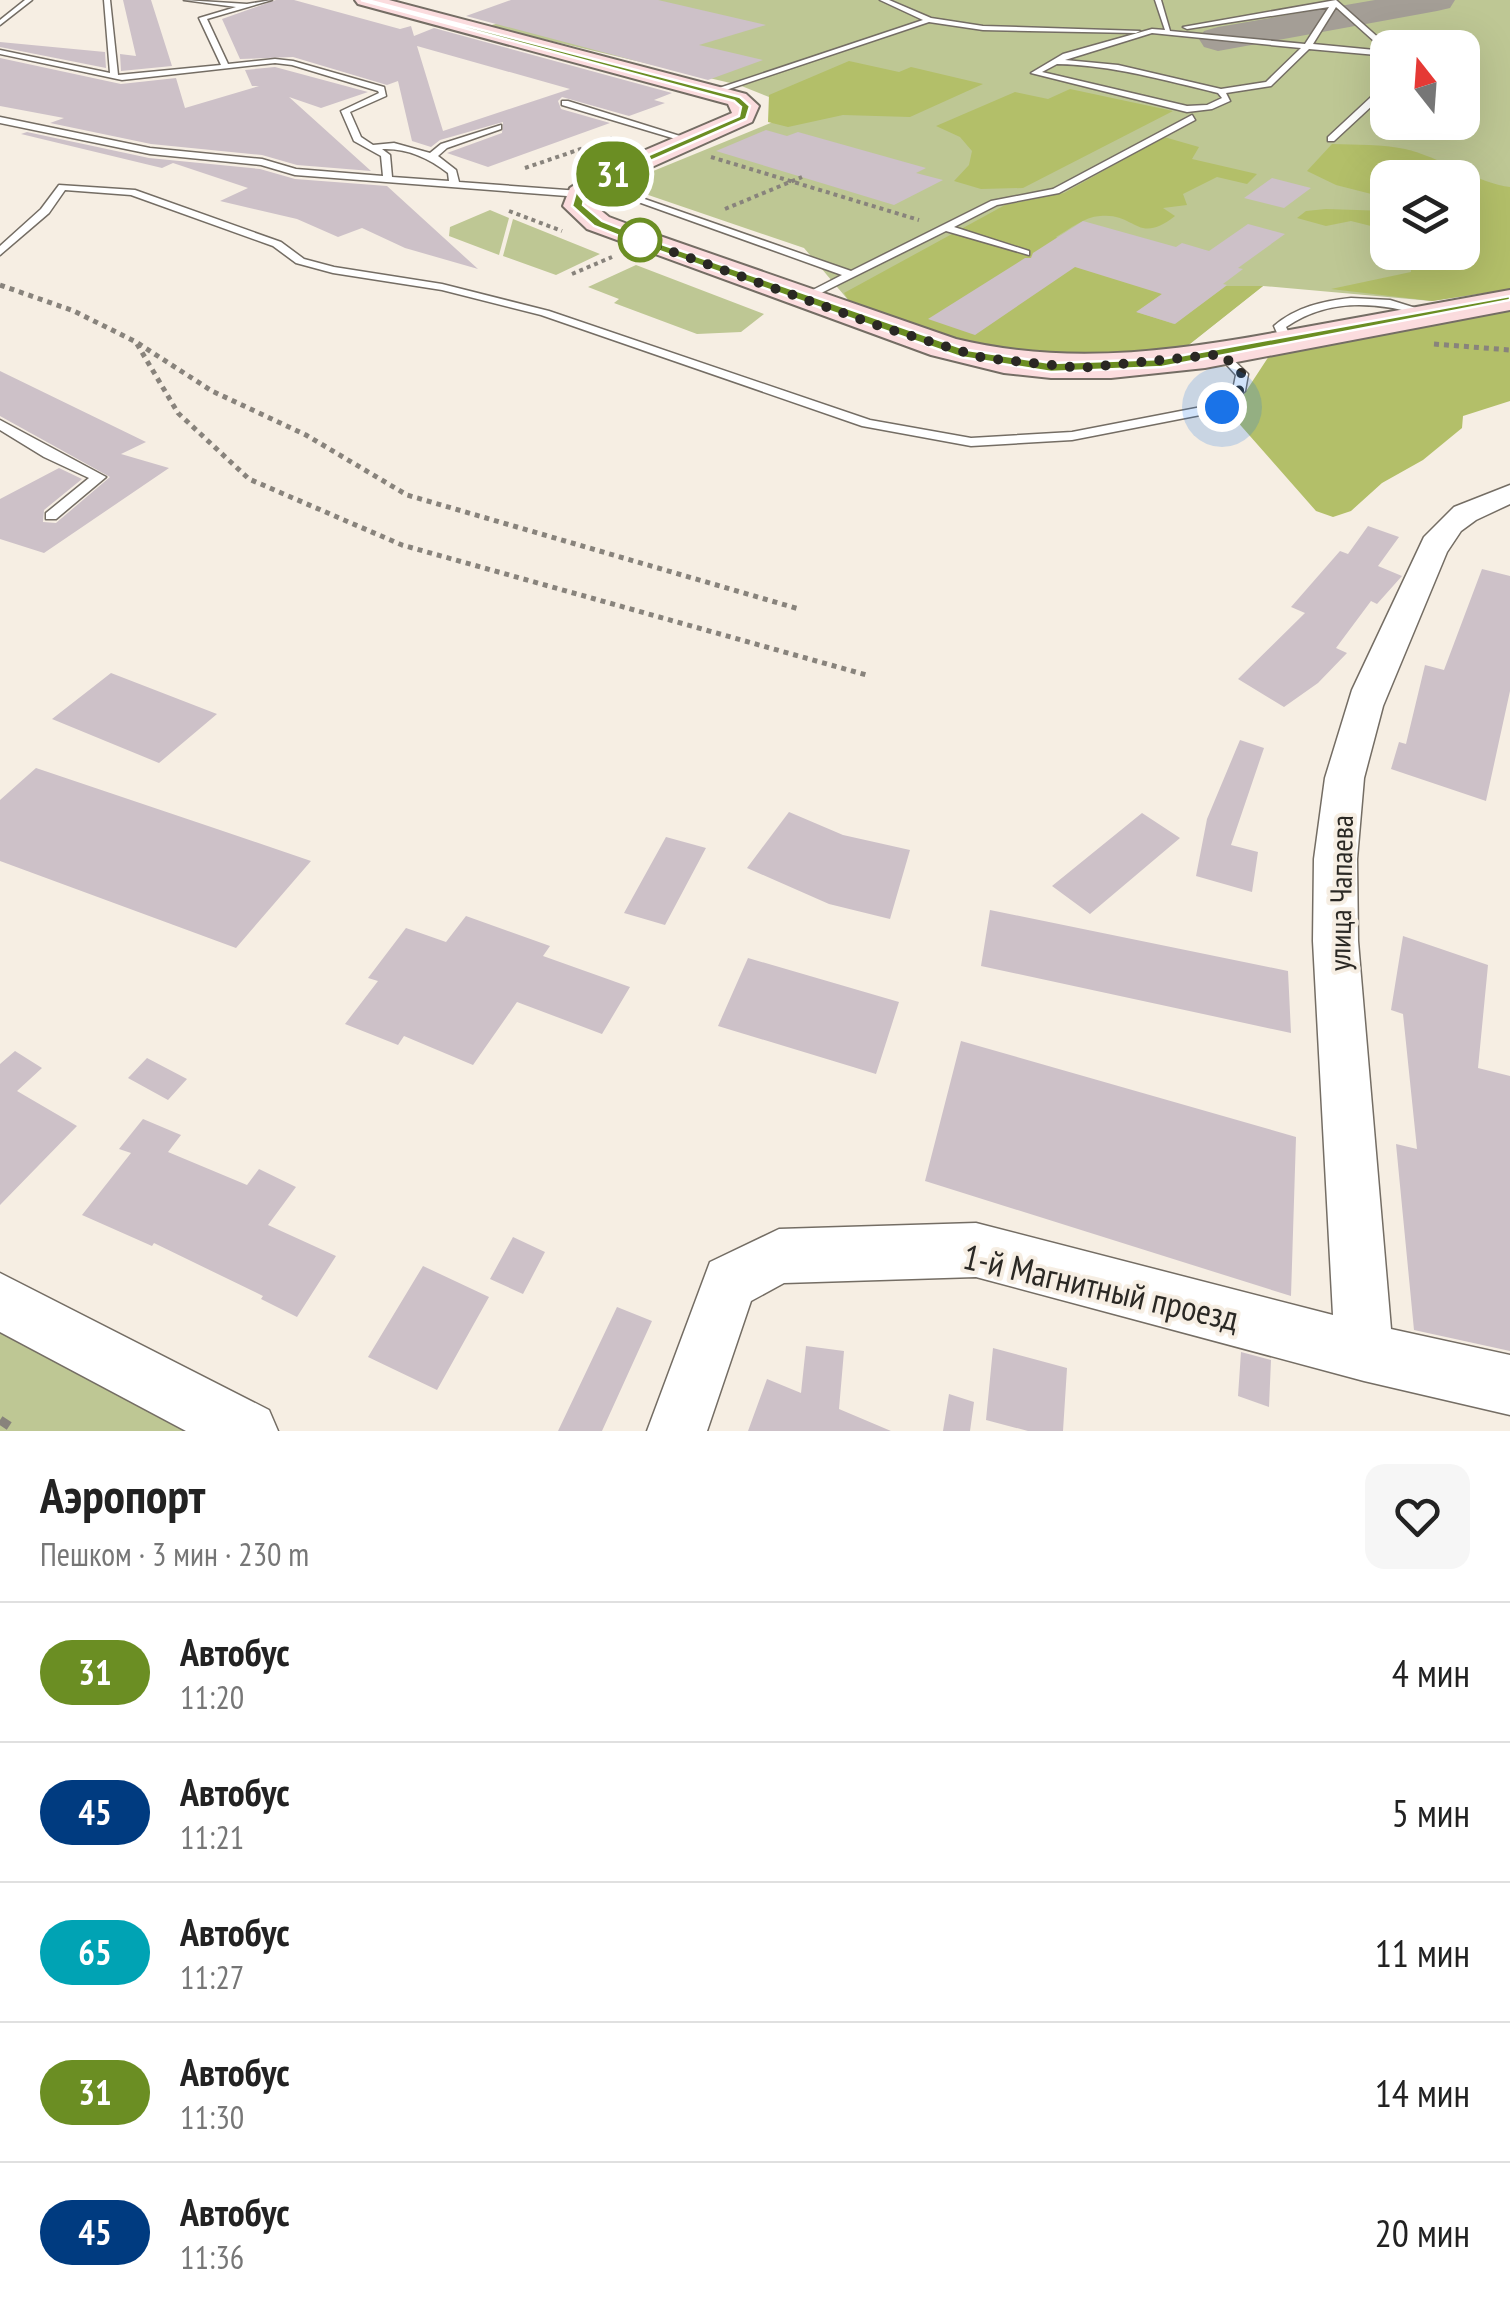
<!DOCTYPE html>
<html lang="ru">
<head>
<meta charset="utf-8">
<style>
  body { margin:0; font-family:"PT Sans Narrow",sans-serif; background:#f6f6f6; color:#222; height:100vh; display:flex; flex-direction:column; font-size:38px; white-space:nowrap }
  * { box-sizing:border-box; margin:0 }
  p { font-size:32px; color:#767676 }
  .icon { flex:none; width:55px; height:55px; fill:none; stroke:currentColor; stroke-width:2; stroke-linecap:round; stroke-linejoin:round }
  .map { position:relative; height:1431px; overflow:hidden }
  .side { display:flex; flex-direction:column; background:#fff; flex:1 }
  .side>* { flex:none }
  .badge { padding:0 20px; border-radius:32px; font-size:35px; line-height:65px }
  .needle { width:65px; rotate:343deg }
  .tools { position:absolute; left:1370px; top:30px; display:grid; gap:20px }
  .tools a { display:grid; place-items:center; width:110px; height:110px; border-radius:20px; background:#fff; box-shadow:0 10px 40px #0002; font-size:50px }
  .you { position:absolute; width:50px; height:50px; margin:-25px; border:8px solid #fff; border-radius:50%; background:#1a73e8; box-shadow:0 0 0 15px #1a73e833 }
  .map>.badge { position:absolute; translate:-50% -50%; box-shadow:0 0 0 5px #fff }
  .round { display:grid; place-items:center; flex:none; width:105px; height:105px; border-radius:20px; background:#f6f6f6 }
  .summary { display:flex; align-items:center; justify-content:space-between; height:170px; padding:0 40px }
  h1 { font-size:48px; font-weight:600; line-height:75px }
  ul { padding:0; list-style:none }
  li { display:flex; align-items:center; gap:30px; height:140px; padding:0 40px; border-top:2px solid #e0e0e0 }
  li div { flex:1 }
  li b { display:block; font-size:38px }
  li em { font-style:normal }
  li .badge { min-width:110px; font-weight:700; text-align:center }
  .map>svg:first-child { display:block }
  .green { fill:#bec794; fill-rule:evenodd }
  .forest { fill:#b3bf69 }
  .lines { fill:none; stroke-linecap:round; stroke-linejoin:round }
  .taxiway { fill:#a49e96; fill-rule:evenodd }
  .building { fill:#cdc1c8; fill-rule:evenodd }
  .service-casing { stroke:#746d64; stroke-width:3 }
  .minor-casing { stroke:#746d64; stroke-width:3 }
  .secondary-casing { stroke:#746d64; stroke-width:4 }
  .path-far2 { stroke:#88837c; stroke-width:4; stroke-dasharray:4 4; stroke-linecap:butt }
  .path-far1 { stroke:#88837c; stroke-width:5; stroke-dasharray:5 5; stroke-linecap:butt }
  .path { stroke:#88837c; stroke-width:9; stroke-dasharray:11 11; stroke-linecap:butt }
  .service { fill:#fff; fill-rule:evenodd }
  .minor { fill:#fff; fill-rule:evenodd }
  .secondary { fill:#fbdcde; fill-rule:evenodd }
  .line { fill:#6b8e23; stroke:#fff; stroke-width:2.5 }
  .walk { stroke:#2a2824; stroke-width:10; stroke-dasharray:0 18 }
  .stop-dot { fill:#fff; stroke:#6b8e23; stroke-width:5 }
  .labels { text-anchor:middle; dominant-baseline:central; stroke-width:8; stroke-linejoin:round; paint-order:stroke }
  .street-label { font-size:30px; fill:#2a2824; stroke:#f6eee3 }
  .near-street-label { font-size:35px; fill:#2a2824; stroke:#f6eee3 }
</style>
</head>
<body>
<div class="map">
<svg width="1510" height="1431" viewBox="0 0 1510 1431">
  <rect width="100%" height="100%" fill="#f6eee3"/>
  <path class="green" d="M 586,0 L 1510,0 L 1510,289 L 1432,301 L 1263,286 L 1186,347 L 849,301 L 804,248 L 619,185 L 773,122 L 769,97 L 739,85 L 488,26 ZM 1388,48 L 1462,48 L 1462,122 L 1388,122 ZM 1388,178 L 1462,178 L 1462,252 L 1388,252 Z
    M 490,210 L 509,218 L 499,255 L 449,236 L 450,227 Z
    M 513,219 L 600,254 L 556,275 L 503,256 Z
    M 636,265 L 764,314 L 741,332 L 697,334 L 614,303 L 619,299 L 588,287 Z
    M 0,1326 L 197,1431 L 0,1431 Z"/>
  <path class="forest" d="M 849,61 L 899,72 L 911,67 L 983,84 L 910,117 L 843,115 L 788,127 L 768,122 L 769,95 Z
    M 1070,89 L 1173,111 L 1023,188 L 981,189 L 954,181 L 969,165 L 972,151 L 960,137 L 936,126 L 1015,92 L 1048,99 Z
    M 1164,137 L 1199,147 L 1192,159 L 1257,174 L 1247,184 L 1217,177 L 1183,194 L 1187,205 L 1163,208 L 1175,216 C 1137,246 1136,212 1100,216 C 1084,217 1070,229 1056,237 L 1162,294 L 1137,312 L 1174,324 L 1226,286 L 1263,286 L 1186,347 L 1146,354 L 1054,355 L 967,344 L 849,301 L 844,293 L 1005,205 L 1064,193 Z
    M 1332,144 C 1356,145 1382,144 1405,149 C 1437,156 1483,185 1510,187 L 1510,289 L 1432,301 L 1331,289 L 1411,272 L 1411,266 L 1389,258 L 1394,255 C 1411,258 1442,252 1462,252 L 1462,178 L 1388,178 L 1387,198 L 1336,185 L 1307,171 Z
    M 1326,209 L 1387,211 L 1387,230 L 1351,221 L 1326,226 L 1297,218 L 1306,211 Z
    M 1510,310 L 1510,401 L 1463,416 L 1462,428 L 1423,460 L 1382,483 L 1351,511 L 1333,517 L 1316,511 L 1235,419 L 1235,408 L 1269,356 Z"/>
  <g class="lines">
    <path class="taxiway" d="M 1375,0 L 1455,0 L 1450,8 L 1437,11 L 1218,51 L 1204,47 L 1199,39 L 1204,31 L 1218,27 Z
      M 1388,117 L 1388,122 L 1430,122 C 1419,139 1407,139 1389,135 L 1382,125 Z"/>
  </g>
  <path class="building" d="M 123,0 L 151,0 L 172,66 L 121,71 L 120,54 L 136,56 Z
    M 276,0 L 294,0 L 400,29 L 411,26 L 414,36 L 434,28 L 672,93 L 654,100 L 665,103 L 629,116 L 562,97 L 558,101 L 561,109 L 610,123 L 488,167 L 447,153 L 502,133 L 503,122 L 440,140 L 431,147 L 412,141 L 398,81 L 387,85 L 293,57 L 240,59 L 222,19 ZM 417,46 L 570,89 L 443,131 Z
    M 511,0 L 658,0 L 766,25 L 699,45 L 763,60 L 708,80 L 466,16 Z
    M 0,42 L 105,52 L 106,68 L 0,47 Z
    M 0,58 L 121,84 L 176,78 L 185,108 L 259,86 L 252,86 L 245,70 L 275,67 L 368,92 L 321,108 L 289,97 L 371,171 L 297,165 L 262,155 L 151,144 L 50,123 L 64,118 L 0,106 Z
    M 766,130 L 787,136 L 798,132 L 926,168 L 916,173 L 943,180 L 894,205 L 716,151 Z
    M 27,132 L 149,158 L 260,169 L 295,179 L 387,186 L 478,269 L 405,248 L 362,228 L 338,237 L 297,219 L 220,201 L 248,188 L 173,163 L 162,168 L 21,134 Z
    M 1272,178 L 1311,188 L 1284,208 L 1244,198 Z
    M 1083,221 L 1176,247 L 1182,243 L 1209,251 L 1248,224 L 1285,234 L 1238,268 L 1243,269 L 1223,284 L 1227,285 L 1175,324 L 1136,312 L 1162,294 L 1075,267 L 975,335 L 928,319 L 1025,258 L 1031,258 L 1033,253 Z
    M 0,371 L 146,442 L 121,454 L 169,468 L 44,553 L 0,539 L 0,499 L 59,468 L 82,479 L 44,510 L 43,522 L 56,523 L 110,477 L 0,416 Z
    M 1368,526 L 1399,537 L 1378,566 L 1402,576 L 1377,604 L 1371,601 L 1336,648 L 1347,653 L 1318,683 L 1284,707 L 1238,679 L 1305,613 L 1291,607 L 1340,551 L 1348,554 Z
    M 1482,569 L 1510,576 L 1510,691 L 1486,801 L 1391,769 L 1399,742 L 1406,744 L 1425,665 L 1444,670 Z
    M 111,673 L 217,714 L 159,763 L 52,719 Z
    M 1240,740 L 1264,748 L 1231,845 L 1258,852 L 1252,892 L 1196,876 L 1207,819 Z
    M 36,768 L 217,829 L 311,861 L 236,948 L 0,861 L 0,800 Z
    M 789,812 L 843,835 L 910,850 L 890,919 L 829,904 L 747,868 Z
    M 1142,813 L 1180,838 L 1090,914 L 1052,886 Z
    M 666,837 L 706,848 L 665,925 L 624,913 Z
    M 990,910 L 1288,971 L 1291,1033 L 981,966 Z
    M 466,916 L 550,946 L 543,956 L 630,987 L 602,1034 L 517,1002 L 473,1065 L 404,1036 L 398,1045 L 345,1024 L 378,981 L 368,978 L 406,928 L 446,942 Z
    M 1403,936 L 1488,965 L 1478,1068 L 1510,1076 L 1510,1351 L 1414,1330 L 1396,1144 L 1417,1149 L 1403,1014 L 1391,1010 Z
    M 748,958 L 899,1002 L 876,1074 L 718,1026 Z
    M 961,1041 L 1296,1137 L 1291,1296 L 925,1181 Z
    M 15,1051 L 42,1068 L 17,1091 L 77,1126 L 0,1205 L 0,1064 Z
    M 147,1058 L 187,1079 L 168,1100 L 128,1078 Z
    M 143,1119 L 181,1135 L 168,1152 L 247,1185 L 259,1169 L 296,1187 L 268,1225 L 336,1256 L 297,1317 L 261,1299 L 263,1296 L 154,1243 L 152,1246 L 82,1215 L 131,1153 L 119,1149 Z
    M 513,1237 L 545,1252 L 523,1294 L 490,1279 Z
    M 423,1266 L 489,1297 L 437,1390 L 368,1357 Z
    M 617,1307 L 652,1321 L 602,1431 L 558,1431 Z
    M 806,1346 L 844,1351 L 839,1409 L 891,1431 L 748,1431 L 767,1379 L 801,1393 Z
    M 993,1348 L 1067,1368 L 1063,1431 L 1028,1431 L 986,1420 Z
    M 1241,1352 L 1271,1360 L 1269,1407 L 1238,1396 Z
    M 949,1394 L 974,1402 L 970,1431 L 943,1431 Z"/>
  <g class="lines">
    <defs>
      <path id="service" d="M 25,0 L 32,0 L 0,25 L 0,20 Z
        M 104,0 L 110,0 L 118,75 L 221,65 L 199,18 L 236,7 L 184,0 L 247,4 L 272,0 L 207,19 L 228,64 L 275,59 L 293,61 L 384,87 L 386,96 L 350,112 L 361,137 L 373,145 L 394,143 L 430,153 L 441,144 L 501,125 L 501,129 L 447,148 L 438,156 L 456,170 L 459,182 L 580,191 L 585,194 L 580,197 L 295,175 L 261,165 L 150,154 L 0,123 L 0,117 L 150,148 L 262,159 L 296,169 L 383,176 L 381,156 L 354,141 L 341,111 L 379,93 L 378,91 L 292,65 L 275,63 L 122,80 L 0,54 L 0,50 L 110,73 ZM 382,149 C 407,148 429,158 448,173 L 449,181 L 392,177 L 390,155 Z
        M 880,0 L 889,0 L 931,18 L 983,26 L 1140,31 L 1136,33 L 983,30 L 929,22 L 717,93 L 710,91 L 923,20 Z
        M 1155,0 L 1161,0 L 1170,31 L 1305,44 L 1329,7 L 1187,29 L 1183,27 L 1336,0 L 1390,48 L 1388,56 L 1309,49 L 1271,86 L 1226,93 L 1230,101 L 1212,109 L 1187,112 L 1031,73 L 1063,54 L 1152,29 L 1165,30 ZM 1336,7 L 1385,51 L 1313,44 ZM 1152,33 L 1301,48 L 1266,82 L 1221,89 L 1118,65 L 1065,60 ZM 1057,64 C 1112,65 1164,80 1218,93 L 1222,98 L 1207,105 L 1187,106 L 1042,72 Z
        M 1385,84 L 1388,84 L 1388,91 L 1334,141 L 1328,141 L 1328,137 Z
        M 562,101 L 568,101 L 696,141 L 689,143 L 562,105 Z
        M 1192,115 L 1195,120 L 1059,193 L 997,205 L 954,227 L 1029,251 L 1029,255 L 946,231 L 803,302 L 799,301 L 799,297 L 842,275 L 588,184 L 596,182 L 851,271 L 991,201 L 1053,189 Z
        M 59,185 L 135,190 L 281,242 L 304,259 L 334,267 L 442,284 L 549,311 L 870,420 L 971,438 L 1072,432 L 1217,404 L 1233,390 L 1236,375 L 1217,354 L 1223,350 L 1248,374 L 1245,391 L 1226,410 L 1072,440 L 971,446 L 862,426 L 541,315 L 442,290 L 333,273 L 296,263 L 273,246 L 131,195 L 65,190 L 49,213 L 0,255 L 0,246 L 41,209 Z
        M 1351,298 L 1390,300 L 1432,313 L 1426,316 C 1378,302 1330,297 1286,327 L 1293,342 L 1287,346 L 1281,342 L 1274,326 C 1296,307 1323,301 1351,298 Z
        M 0,420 L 106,477 L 56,519 L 46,519 L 46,513 L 89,478 L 44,457 L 0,430 Z"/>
      <path id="minor" d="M 1510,485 L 1510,504 L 1476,520 L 1461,531 L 1447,552 L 1383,706 L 1364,778 L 1357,859 L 1358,941 L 1391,1329 L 1510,1355 L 1510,1415 L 1364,1381 L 976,1277 L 784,1283 L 751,1301 L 707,1431 L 647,1431 L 710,1262 L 779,1229 L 976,1223 L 1333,1315 L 1313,941 L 1314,859 L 1325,778 L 1352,690 L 1424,537 L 1454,507 Z
        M 0,1273 L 269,1410 L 278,1431 L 186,1431 L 0,1332 Z"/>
      <path id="secondary" d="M 355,0 L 389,0 L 746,94 L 759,106 L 752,122 L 614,184 L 594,198 L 593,204 L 609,217 L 657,235 L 956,339 C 1075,368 1188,349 1306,327 C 1374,315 1442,302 1510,290 L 1510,310 L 1205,368 L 1111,378 L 1051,378 L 1004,373 L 931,355 L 587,229 L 563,206 L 570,188 L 594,172 L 732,113 L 728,104 L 358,4 Z"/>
    </defs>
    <use href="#service" class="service-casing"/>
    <use href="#minor" class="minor-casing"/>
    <use href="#secondary" class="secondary-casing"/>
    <path class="path-far2" d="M 711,157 L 919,220
      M 525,168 L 613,138
      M 725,209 L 802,177
      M 509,211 L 562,231
      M 572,274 L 612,257"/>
    <path class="path-far1" d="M 0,285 L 74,311 L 136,342 L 212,391 L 306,435 L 407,495 L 799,609
      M 137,344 L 178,413 L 249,479 L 402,545 L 870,676
      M 1434,344 L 1510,350"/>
    <path class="path" d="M 0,1420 L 17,1431"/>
    <use href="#service" class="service"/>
    <use href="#minor" class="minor"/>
    <use href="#secondary" class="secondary"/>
  </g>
  <path class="line" d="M 361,0 L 367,0 L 740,97 L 750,106 L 746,119 L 607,180 L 585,195 L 583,205 L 602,221 L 650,240 L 968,350 L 1051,363 L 1162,359 L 1510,296 L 1510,300 L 1162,367 L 1051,372 L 960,357 L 642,245 L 594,226 L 572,206 L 576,192 L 600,176 L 739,116 L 741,107 L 734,101 Z"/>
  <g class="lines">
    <path class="walk" d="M 640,240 L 882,327 L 984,358 L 1081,368 L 1222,354 L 1242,374 L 1239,391 L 1222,407"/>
  </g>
  <circle class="stop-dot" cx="640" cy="240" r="20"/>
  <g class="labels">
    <g class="street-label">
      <text transform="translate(1340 893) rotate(-89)">улица Чапаева</text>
    </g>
    <g class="near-street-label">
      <text transform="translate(1101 1287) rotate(13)">1-й Магнитный проезд</text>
    </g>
  </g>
</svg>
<div class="tools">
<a><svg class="needle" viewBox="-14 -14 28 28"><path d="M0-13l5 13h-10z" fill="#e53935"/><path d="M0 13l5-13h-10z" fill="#767676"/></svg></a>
<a><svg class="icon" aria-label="layers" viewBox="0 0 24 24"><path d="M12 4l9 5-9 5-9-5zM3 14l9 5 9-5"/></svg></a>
</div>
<div class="you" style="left:1222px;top:407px"></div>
<b class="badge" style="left:613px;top:174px;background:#6b8e23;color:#fff">31</b>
</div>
<section class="side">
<div class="summary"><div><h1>Аэропорт</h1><p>Пешком · 3 мин · 230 m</p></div><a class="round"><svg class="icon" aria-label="heart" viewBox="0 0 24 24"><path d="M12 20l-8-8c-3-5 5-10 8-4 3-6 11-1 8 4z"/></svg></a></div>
<ul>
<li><span class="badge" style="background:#6b8e23;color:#fff">31</span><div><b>Автобус</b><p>11:20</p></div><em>4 мин</em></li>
<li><span class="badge" style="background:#003b80;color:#fff">45</span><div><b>Автобус</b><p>11:21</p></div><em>5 мин</em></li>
<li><span class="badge" style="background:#00a3b4;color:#fff">65</span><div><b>Автобус</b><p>11:27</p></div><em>11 мин</em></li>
<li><span class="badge" style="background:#6b8e23;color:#fff">31</span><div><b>Автобус</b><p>11:30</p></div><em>14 мин</em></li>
<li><span class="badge" style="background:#003b80;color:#fff">45</span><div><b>Автобус</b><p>11:36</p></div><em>20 мин</em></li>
</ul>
</section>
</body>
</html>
